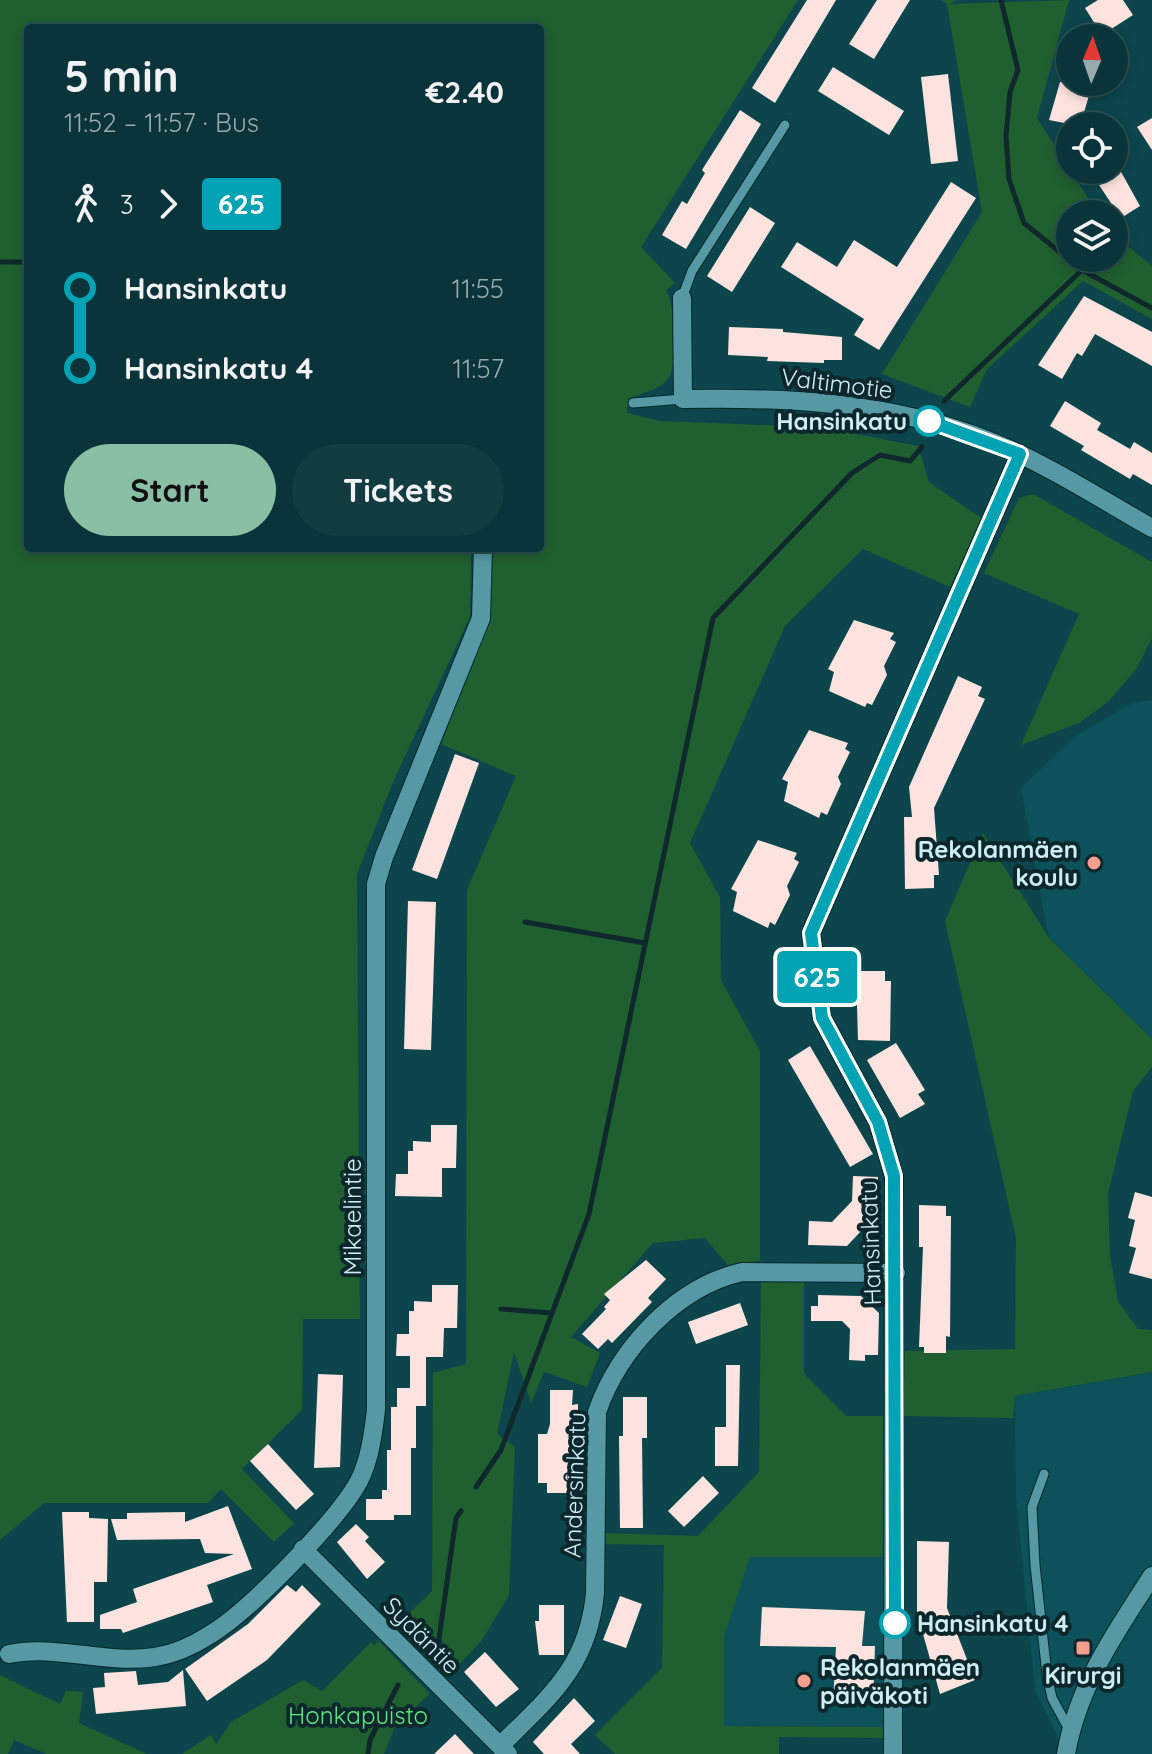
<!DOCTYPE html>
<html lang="en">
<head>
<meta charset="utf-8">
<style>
  body { margin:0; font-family:Quicksand,sans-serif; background:#133c41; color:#f1f3f6; height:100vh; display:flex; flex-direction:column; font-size:30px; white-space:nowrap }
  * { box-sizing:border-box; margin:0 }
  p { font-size:26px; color:#99aaae }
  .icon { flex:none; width:44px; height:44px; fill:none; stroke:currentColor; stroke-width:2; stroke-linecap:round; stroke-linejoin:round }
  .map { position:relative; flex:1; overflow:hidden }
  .details { position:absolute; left:24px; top:24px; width:520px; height:528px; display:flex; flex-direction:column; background:#0a3439; border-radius:8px; box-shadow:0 4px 12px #0003,0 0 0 2px #2a4f53 }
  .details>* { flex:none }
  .badge { padding:0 16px; border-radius:6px; font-size:28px; line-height:52px }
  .needle { width:52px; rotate:2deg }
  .buttons { position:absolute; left:1056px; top:24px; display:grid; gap:16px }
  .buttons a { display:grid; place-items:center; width:72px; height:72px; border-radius:50%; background:#0a3439; box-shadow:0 4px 12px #0003,0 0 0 2px #2a4f53; font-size:40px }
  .map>.badge { position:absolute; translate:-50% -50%; box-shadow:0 0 0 4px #fff }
  .legs { display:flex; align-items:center; gap:12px; height:88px; padding:0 40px; font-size:26px }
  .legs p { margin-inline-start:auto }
  .headline { display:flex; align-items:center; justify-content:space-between; height:136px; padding:0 40px }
  h1 { font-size:44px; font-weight:700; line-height:60px }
  .cta { display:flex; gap:16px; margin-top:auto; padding:16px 40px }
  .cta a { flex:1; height:92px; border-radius:48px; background:#8abfa5; color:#111; font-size:32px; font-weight:700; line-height:92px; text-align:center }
  .cta a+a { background:#133c41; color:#f1f3f6 }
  ul { padding:0 40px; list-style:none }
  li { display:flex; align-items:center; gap:28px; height:80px; font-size:30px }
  li i { display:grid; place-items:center; width:12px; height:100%; margin:0 10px; background:currentColor }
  li i::after { content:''; width:20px; height:20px; margin:-10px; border:6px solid; border-radius:50%; background:#0a3439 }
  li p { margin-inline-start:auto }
  li:first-child i { background:linear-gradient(#0000 50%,currentColor 0) }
  li:last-child i { background:linear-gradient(currentColor 50%,#0000 0) }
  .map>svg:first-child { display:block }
  .built { fill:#0d525b }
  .green { fill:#205f30 }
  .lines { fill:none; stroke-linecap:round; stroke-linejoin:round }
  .stream { stroke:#0f282c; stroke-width:5 }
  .building { fill:#fce3df }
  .lane-casing { stroke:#03292e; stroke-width:11 }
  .street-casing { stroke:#03292e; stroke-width:20 }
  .lane { stroke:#5698a3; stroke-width:9 }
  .street { stroke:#5698a3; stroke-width:18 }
  .line-1-casing { stroke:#fff; stroke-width:18 }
  .line-1 { stroke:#00a3b4; stroke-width:12 }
  .stop-1-dot { fill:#fff; stroke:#00a3b4; stroke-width:4 }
  .poi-dot { fill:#f59d8f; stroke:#0c282d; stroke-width:3 }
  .labels { text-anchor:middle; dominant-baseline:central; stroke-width:8; stroke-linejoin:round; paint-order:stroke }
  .street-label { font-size:24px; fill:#ceeef4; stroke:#0c282d }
  .stop-label { font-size:24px; font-weight:bold; fill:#ceeef4; stroke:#0c282d; text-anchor:end }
  .poi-label { font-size:24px; font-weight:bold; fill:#ceeef4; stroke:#0c282d; text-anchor:end }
  .park-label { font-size:24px; fill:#5de880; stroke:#0c282d }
</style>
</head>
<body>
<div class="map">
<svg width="1152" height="1754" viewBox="0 0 1152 1754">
  <rect width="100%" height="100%" fill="#0d454c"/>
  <path class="built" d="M 1152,700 L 1152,1039 L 1049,938 L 1021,788 L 1074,737 L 1132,703 Z
    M 1152,1372 L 1152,1754 L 1066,1754 L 1035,1690 L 1016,1496 L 1015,1396 Z
    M 750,1557 L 883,1557 L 883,1727 L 724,1726 L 724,1637 Z"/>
  <path class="green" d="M 0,0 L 798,0 L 641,247 L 675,283 L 666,290 C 675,307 679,362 668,379 C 661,389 639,394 628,399 L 627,413 L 660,421 L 819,427 L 918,446 L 929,482 L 981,518 L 950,587 L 863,549 L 785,626 L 690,843 L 720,897 L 721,980 L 760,1051 L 760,1261 L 728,1265 L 705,1238 L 653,1243 L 571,1337 L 600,1353 L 587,1387 L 544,1372 L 531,1403 L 514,1352 L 497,1434 L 515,1447 L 509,1595 L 482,1640 L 458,1666 L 443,1641 L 397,1625 L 432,1591 L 433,1373 L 466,1364 L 467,890 L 516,776 L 441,744 L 490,616 L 491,548 L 540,548 L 540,28 L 28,28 L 28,548 L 471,548 L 470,617 L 393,782 L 357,874 L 360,1319 L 303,1319 L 302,1410 L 242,1469 L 294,1523 L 274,1542 L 221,1489 L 208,1503 L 44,1503 L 0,1540 Z
    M 941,0 L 957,0 L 950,4 L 1069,0 L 1037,118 L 1098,214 L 1070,214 L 1070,258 L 1114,258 L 1114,235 L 1152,266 L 1152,319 L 1083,281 L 987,369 L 970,407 L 882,374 L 982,212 L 947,4 Z
    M 1033,494 L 1152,562 L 1152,638 L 1137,668 L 1108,702 L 1079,723 L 1021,745 L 1079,614 L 984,573 L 1019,498 Z
    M 983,833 L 1049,938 L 1152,1039 L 1152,1067 L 1133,1091 L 1108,1194 L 1110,1255 L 1118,1302 L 1138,1329 L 1152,1330 L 1152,1372 L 1015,1396 L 1013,1418 L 903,1416 L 905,1351 L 1015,1349 L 1016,1238 L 945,921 Z
    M 761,1281 L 804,1282 L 804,1374 L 846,1416 L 883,1416 L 883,1557 L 750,1557 L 724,1637 L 724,1726 L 883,1727 L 884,1738 L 779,1737 L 779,1754 L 615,1754 L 595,1735 L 662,1668 L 664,1545 L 603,1544 L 603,1533 L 698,1536 L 759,1472 Z
    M 379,1641 L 430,1694 L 396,1724 L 384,1754 L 182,1754 L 211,1735 L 216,1744 L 231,1722 L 303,1680 L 322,1691 L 371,1642 L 374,1645 Z
    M 0,1675 L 60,1704 L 66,1691 L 83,1692 L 79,1723 L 147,1754 L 47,1754 L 14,1740 L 8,1754 L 0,1754 Z"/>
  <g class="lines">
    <path class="stream" d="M 1001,0 L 1018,70 L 1010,92 L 1006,136 L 1009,179 L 1024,223 L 1082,270
      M 0,262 L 28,262
      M 944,401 L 1082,270 L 1152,308
      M 525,922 L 645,943
      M 501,1309 L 551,1313
      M 476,1487 L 501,1450 L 589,1214 L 713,618 L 852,473 L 880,455 L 910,461 L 922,447
      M 438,1646 L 456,1518 L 461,1511
      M 368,1754 L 370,1740 L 398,1685"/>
  </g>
  <path class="building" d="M 807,0 L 836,0 L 775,103 L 752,88 Z
    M 877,0 L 910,0 L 874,59 L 849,44 Z
    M 1098,0 L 1123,0 L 1133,15 L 1102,35 L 1085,8 Z
    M 833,67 L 904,111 L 889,135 L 818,91 Z
    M 948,74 L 958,161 L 931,164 L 921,77 Z
    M 1060,82 L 1093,82 L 1080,126 L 1049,120 Z
    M 740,110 L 761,124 L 686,249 L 662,235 L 682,201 L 687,204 L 705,173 L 702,170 Z
    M 1152,118 L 1152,150 L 1137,127 Z
    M 1089,170 L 1120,170 L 1140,206 L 1121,218 Z
    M 951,182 L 976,198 L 879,350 L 854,335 L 864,319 L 781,267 L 797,242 L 837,267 L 854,240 L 897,267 Z
    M 750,207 L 775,223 L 732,292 L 707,276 Z
    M 1084,296 L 1152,332 L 1152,366 L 1095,334 L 1082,356 L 1077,353 L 1062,379 L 1038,365 Z
    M 729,327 L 783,329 L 783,332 L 842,337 L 842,360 L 824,360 L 824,363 L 767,361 L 768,357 L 728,355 Z
    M 1065,401 L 1101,423 L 1097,430 L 1130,449 L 1134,442 L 1152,453 L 1152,485 L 1133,474 L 1130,479 L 1081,450 L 1084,446 L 1050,426 Z
    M 854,620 L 894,633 L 890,639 L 896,642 L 884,666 L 887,675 L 872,705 L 867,703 L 865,707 L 829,691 L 834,672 L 828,669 Z
    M 958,676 L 982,687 L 978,696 L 985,699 L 934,808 L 939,875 L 934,875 L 934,888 L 905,889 L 904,817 L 912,817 L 909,787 Z
    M 809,730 L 848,743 L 845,749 L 850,752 L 838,777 L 841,784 L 827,815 L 821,812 L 819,818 L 784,801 L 788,782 L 782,779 Z
    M 455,754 L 479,763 L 437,879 L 412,870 Z
    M 758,840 L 797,853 L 794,859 L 799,862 L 787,886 L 790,895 L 775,925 L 770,922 L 768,928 L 733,911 L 737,892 L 731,889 Z
    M 408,901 L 436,902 L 431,1050 L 404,1049 Z
    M 856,971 L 885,971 L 885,981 L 891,981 L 890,1041 L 858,1040 Z
    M 896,1043 L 925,1090 L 918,1094 L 925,1104 L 900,1118 L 867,1060 Z
    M 810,1046 L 873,1154 L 850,1167 L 788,1060 Z
    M 431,1125 L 457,1125 L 456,1168 L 442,1168 L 442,1197 L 395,1196 L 396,1174 L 408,1174 L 408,1151 L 413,1151 L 413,1141 L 431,1142 Z
    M 853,1176 L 878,1177 L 877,1214 L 847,1246 L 808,1245 L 809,1221 L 832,1222 L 852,1201 Z
    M 1135,1192 L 1152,1197 L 1152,1279 L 1129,1273 L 1136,1248 L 1129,1246 L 1135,1220 L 1128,1218 Z
    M 919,1205 L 946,1206 L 946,1216 L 951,1216 L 950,1337 L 946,1336 L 946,1353 L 924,1353 L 924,1347 L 919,1347 L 923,1247 L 919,1247 Z
    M 646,1260 L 666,1279 L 648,1298 L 652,1302 L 612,1343 L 608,1339 L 598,1349 L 582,1334 L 606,1309 L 604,1307 L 610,1300 L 604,1294 Z
    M 432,1285 L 458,1285 L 457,1328 L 444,1328 L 443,1357 L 426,1357 L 426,1406 L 416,1406 L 416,1448 L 411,1448 L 411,1515 L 394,1515 L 394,1520 L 366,1520 L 366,1499 L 382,1499 L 382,1490 L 387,1490 L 387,1450 L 391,1450 L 391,1407 L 397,1407 L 397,1388 L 410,1388 L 410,1356 L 396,1356 L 397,1334 L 409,1334 L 409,1311 L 414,1311 L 414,1301 L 432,1302 Z
    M 818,1295 L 861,1296 L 879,1313 L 878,1355 L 865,1355 L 865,1361 L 849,1360 L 850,1329 L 842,1321 L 811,1321 L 811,1306 L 818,1306 Z
    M 740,1303 L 748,1325 L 696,1344 L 688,1322 Z
    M 726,1365 L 740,1365 L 738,1466 L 715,1466 L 715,1427 L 726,1427 Z
    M 318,1374 L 343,1375 L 340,1467 L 314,1468 Z
    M 550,1390 L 573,1390 L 572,1405 L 578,1404 L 578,1484 L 572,1484 L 572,1493 L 547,1493 L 547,1483 L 538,1483 L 538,1434 L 547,1434 L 550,1424 Z
    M 623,1397 L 647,1397 L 647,1438 L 642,1438 L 643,1528 L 620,1528 L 619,1436 L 623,1436 Z
    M 268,1444 L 314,1494 L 296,1510 L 250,1461 Z
    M 703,1476 L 719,1493 L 684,1527 L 668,1511 Z
    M 228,1506 L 252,1569 L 207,1585 L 213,1602 L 123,1633 L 121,1629 L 100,1629 L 100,1615 L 137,1602 L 133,1589 L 234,1554 L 205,1553 L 200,1539 L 117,1540 L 111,1519 L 127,1519 L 127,1513 L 185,1512 L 185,1522 Z
    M 62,1512 L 89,1512 L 89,1518 L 108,1519 L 107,1582 L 94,1582 L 94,1622 L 67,1622 Z
    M 356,1524 L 369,1537 L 365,1541 L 385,1562 L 367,1579 L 337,1542 Z
    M 917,1541 L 949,1542 L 947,1608 L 975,1680 L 940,1694 L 917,1613 Z
    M 287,1585 L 296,1592 L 302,1585 L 321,1604 L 267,1660 L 207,1701 L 185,1669 L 248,1624 Z
    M 620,1596 L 642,1604 L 626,1648 L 603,1640 Z
    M 539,1605 L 564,1605 L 564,1655 L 539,1655 L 535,1621 L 539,1621 Z
    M 762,1607 L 865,1611 L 862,1646 L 875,1646 L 873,1704 L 833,1703 L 836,1647 L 760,1646 Z
    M 485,1652 L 519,1689 L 496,1707 L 464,1672 Z
    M 183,1670 L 186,1706 L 96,1714 L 93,1688 L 105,1687 L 104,1673 L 136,1671 L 138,1685 L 168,1682 Z
    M 574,1698 L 595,1721 L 571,1744 L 580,1754 L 544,1754 L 533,1742 Z
    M 455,1734 L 474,1754 L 434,1754 Z"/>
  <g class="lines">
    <defs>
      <path id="lane" d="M 682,298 L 692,271 L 785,125
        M 633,403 L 683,399
        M 1044,1474 L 1032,1507 L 1035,1565 L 1047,1675 L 1052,1698 L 1070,1731"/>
      <path id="street" d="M 682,298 L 683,399 C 788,397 891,402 990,441 C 1047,464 1099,498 1152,528
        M 303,1549 L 508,1754
        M 9,1654 C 57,1644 106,1665 155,1657 C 175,1654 194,1645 211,1634 C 249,1611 338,1520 359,1481 C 370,1459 373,1434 376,1410 L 376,884 L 384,857 L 481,618 L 483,548
        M 500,1746 C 550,1696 588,1667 595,1593 L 597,1412 C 619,1349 676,1287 742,1272 L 896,1273
        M 893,1754 L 894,1176 L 878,1122 L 822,1018 L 811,933 L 1020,454
        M 1066,1754 C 1078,1686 1115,1633 1152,1576"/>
    </defs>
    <use href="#lane" class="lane-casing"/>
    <use href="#street" class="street-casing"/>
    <use href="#lane" class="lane"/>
    <use href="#street" class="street"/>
  </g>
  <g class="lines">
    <defs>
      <path id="line-1" d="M 895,1623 L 894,1176 L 878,1122 L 822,1018 L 811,933 L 1020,454 L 929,421"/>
    </defs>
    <use href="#line-1" class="line-1-casing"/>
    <use href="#line-1" class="line-1"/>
  </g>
  <g class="stop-1-dot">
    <circle cx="929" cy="421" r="14"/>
    <circle cx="895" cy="1623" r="14"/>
  </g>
  <g class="poi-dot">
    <circle cx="1094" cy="863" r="8"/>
    <rect x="1075" y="1640" width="16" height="16" rx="4"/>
    <circle cx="804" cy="1681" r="8"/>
  </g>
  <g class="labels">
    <g class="street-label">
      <text transform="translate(837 383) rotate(7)">Valtimotie</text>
      <text transform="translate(352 1217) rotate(-90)">Mikaelintie</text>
      <text transform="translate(870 1243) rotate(-92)">Hansinkatu</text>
      <text transform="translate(574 1485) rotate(-88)">Andersinkatu</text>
      <text transform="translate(422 1635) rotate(45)">Sydäntie</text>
    </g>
    <g class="stop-label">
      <text x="907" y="421">Hansinkatu</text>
      <text x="917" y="1623" text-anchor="start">Hansinkatu 4</text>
    </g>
    <g class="poi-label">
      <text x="1078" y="849">Rekolanmäen<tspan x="1078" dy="28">koulu</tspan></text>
      <text x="820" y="1667" text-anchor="start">Rekolanmäen<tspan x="820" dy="28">päiväkoti</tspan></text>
      <text x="1083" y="1675" text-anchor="middle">Kirurgi</text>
    </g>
    <g class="park-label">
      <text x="358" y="1715">Honkapuisto</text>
    </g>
  </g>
</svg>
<div class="buttons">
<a><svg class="needle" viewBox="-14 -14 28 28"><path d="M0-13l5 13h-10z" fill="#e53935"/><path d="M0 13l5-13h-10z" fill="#99aaae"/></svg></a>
<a><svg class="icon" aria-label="locate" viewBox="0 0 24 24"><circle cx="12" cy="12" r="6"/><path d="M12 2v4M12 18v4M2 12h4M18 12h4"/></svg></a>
<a><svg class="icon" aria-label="layers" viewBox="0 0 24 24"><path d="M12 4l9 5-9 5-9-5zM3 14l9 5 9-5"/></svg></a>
</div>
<b class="badge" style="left:817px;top:977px;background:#00a3b4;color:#fff">625</b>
<section class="details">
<div class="headline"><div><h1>5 min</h1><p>11:52 – 11:57 · Bus</p></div><b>€2.40</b></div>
<div class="legs"><svg class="icon" aria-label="walk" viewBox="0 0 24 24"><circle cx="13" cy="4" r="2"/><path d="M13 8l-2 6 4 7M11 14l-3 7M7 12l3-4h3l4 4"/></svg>3<svg class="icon" aria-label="forward" viewBox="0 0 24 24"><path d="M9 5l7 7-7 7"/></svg><b class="badge" style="background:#00a3b4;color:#fff">625</b></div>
<ul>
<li><i style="color:#00a3b4"></i><b>Hansinkatu</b><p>11:55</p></li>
<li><i style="color:#00a3b4"></i><b>Hansinkatu 4</b><p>11:57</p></li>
</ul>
<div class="cta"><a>Start</a><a>Tickets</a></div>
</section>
</div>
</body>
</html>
